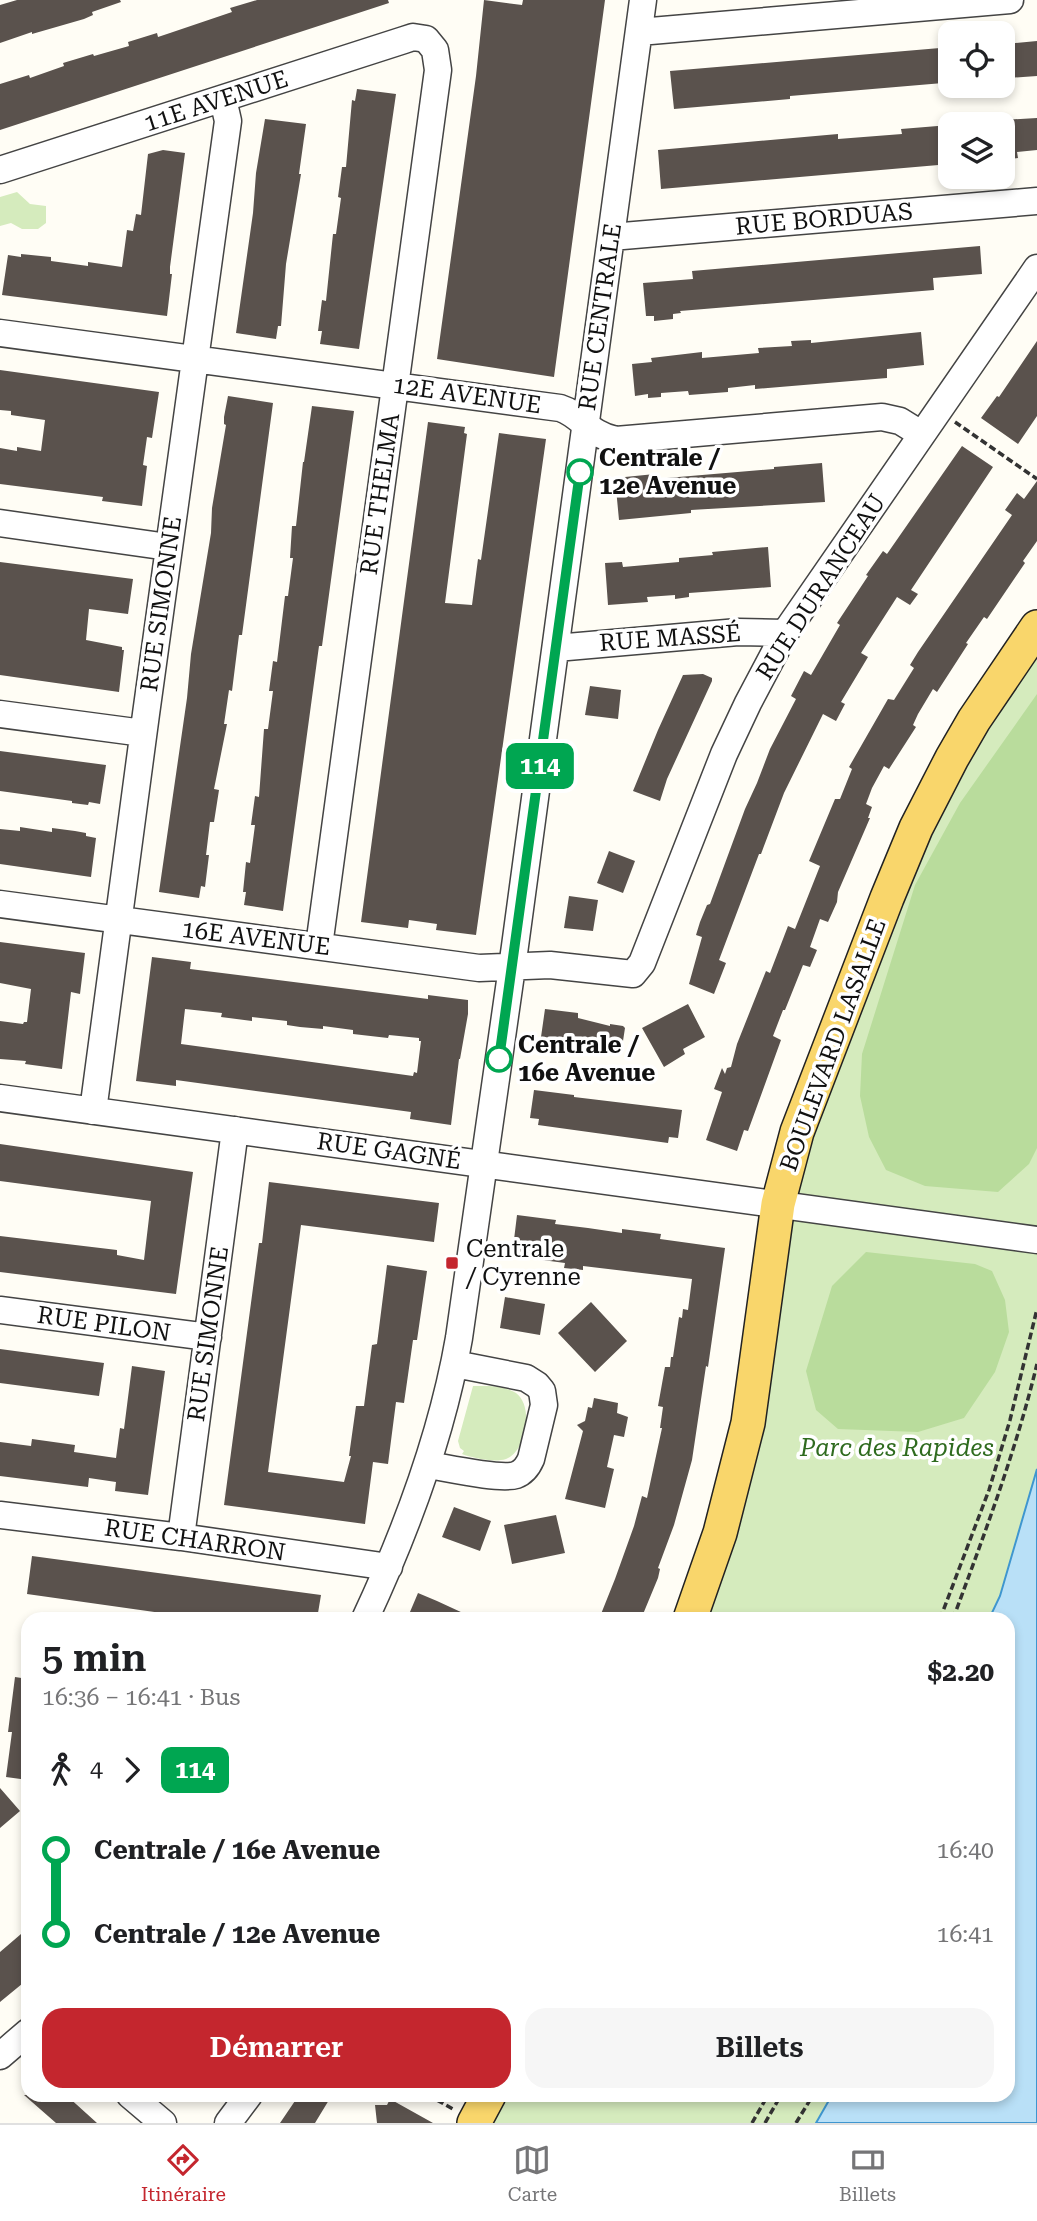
<!DOCTYPE html>
<html lang="fr">
<head>
<meta charset="utf-8">
<style>
  body { margin:0; font-family:"Roboto Serif",serif; background:#f6f6f6; color:#202124; height:100vh; display:flex; flex-direction:column; font-size:26px; white-space:nowrap }
  * { box-sizing:border-box; margin:0 }
  p { font-size:23px; color:#757577 }
  .icon { flex:none; width:38px; height:38px; fill:none; stroke:currentColor; stroke-width:2; stroke-linecap:round; stroke-linejoin:round }
  .map { position:relative; flex:1; overflow:hidden }
  .drawer { position:absolute; left:21px; top:1612px; width:994px; height:490px; display:flex; flex-direction:column; background:#fff; border-radius:21px; box-shadow:0 4px 10px #0003 }
  .drawer>* { flex:none }
  .badge { padding:0 14px; border-radius:10px; font-size:24px; line-height:46px }
  .controls { position:absolute; left:938px; top:21px; display:grid; gap:14px }
  .controls a { display:grid; place-items:center; width:77px; height:77px; border-radius:14px; background:#fff; box-shadow:0 4px 10px #0003; font-size:35px }
  .map>.badge { position:absolute; translate:-50% -50%; box-shadow:0 0 0 4px #fff }
  .legs { display:flex; align-items:center; gap:10px; height:77px; padding:0 21px; font-size:23px }
  .legs p { margin-inline-start:auto }
  .head { display:flex; align-items:center; justify-content:space-between; height:119px; padding:0 21px }
  h1 { font-size:38px; font-weight:600; line-height:52px }
  .action { display:flex; gap:14px; margin-top:auto; padding:14px 21px }
  .action a { flex:1; height:80px; border-radius:21px; background:#c4262e; color:#fff; font-size:28px; font-weight:600; line-height:80px; text-align:center }
  .action a+a { background:#f6f6f6; color:#202124 }
  ul { padding:0 21px; list-style:none }
  li { display:flex; align-items:center; gap:24px; height:84px; font-size:26px }
  li i { display:grid; place-items:center; width:10px; height:100%; margin:0 9px; background:currentColor }
  li i::after { content:''; width:18px; height:18px; margin:-9px; border:5px solid; border-radius:50%; background:#fff }
  li p { margin-inline-start:auto }
  li:first-child i { background:linear-gradient(#0000 50%,currentColor 0) }
  li:last-child i { background:linear-gradient(currentColor 50%,#0000 0) }
  .dock { display:flex; justify-content:space-around; align-items:center; height:98px; border-top:2px solid #e0e0e0; background:#fff; font-size:19px; color:#757577 }
  .dock a { display:grid; justify-items:center; gap:4px }
  .dock .current { color:#c4262e }
  .map>svg:first-child { display:block }
  .green { fill:#d5ebbd }
  .forest { fill:#b9dc9c }
  .water { fill:#b9e0f7; stroke:#3f96cf; stroke-width:2 }
  .building { fill:#5a524d; fill-rule:evenodd }
  .lines { fill:none; stroke-linecap:round; stroke-linejoin:round }
  .minor-casing { stroke:#444; stroke-width:29 }
  .major-casing { stroke:#222; stroke-width:36 }
  .path { stroke:#333; stroke-width:3.5; stroke-dasharray:7 3.5; stroke-linecap:butt }
  .minor { stroke:#fff; stroke-width:26 }
  .major { stroke:#f9d66b; stroke-width:33 }
  .line-1-casing { stroke:#fff; stroke-width:16 }
  .line-1 { stroke:#00a651; stroke-width:10 }
  .stop-1-dot { fill:#fff; stroke:#00a651; stroke-width:3.5 }
  .poi-dot { fill:#c4262e; stroke:#fff; stroke-width:2.5 }
  .labels { text-anchor:middle; dominant-baseline:central; stroke-width:7; stroke-linejoin:round; paint-order:stroke }
  .street-label { font-size:24px; fill:#111; stroke:#fff }
  .stop-label { font-size:24px; font-weight:bold; fill:#111; stroke:#fff; text-anchor:start }
  .poi-label { font-size:24px; fill:#111; stroke:#fff; text-anchor:start }
  .park-label { font-size:24px; font-style:italic; fill:#2f6b1f; stroke:#fff }
</style>
</head>
<body>
<div class="map">
<svg width="1037" height="2123" viewBox="0 0 1037 2123">
  <rect width="100%" height="100%" fill="#fffdf5"/>
  <path class="green" d="M 17,192 L 30,204 L 46,206 L 46,223 L 38,229 L 22,229 L 11,223 L 0,226 L 0,197 Z
    M 1037,649 L 1037,1469 L 1000,1596 L 989,1619 L 705,1619 L 791,1202 L 825,1095 L 945,798 Z
    M 473,1386 C 486,1386 504,1385 516,1393 C 535,1407 525,1453 506,1459 C 494,1463 473,1458 462,1454 L 464,1451 L 460,1448 L 458,1441 Z
    M 503,2095 L 832,2095 L 816,2123 L 488,2123 Z"/>
  <path class="forest" d="M 1037,694 L 1037,1148 L 1029,1164 L 998,1192 L 925,1186 L 886,1170 L 869,1137 L 860,1096 L 862,1054 L 915,885 L 960,803 Z
    M 866,1252 L 975,1264 L 992,1271 L 1005,1300 L 1009,1332 L 995,1372 L 964,1418 L 918,1432 L 838,1429 L 816,1410 L 806,1371 L 832,1286 Z"/>
  <path class="water" d="M 1037,1469 L 1037,2123 L 816,2123 L 832,2095 L 1008,2095 L 1008,1619 L 989,1619 L 1000,1596 Z"/>
  <path class="building" d="M 17,0 L 120,0 L 121,2 L 92,12 L 93,15 L 84,19 L 32,34 L 32,32 L 0,43 L 0,5 Z
    M 257,0 L 388,0 L 389,3 L 0,130 L 0,84 L 29,75 L 30,78 L 64,66 L 63,63 L 93,54 L 94,56 L 129,46 L 128,42 L 157,33 L 158,37 L 170,33 L 232,12 L 230,8 Z
    M 484,0 L 522,5 L 523,0 L 605,0 L 554,377 L 437,359 L 476,76 Z
    M 1037,41 L 1037,76 L 1008,78 L 1005,44 Z
    M 940,48 L 943,83 L 790,96 L 790,99 L 674,109 L 670,71 Z
    M 357,89 L 396,94 L 359,349 L 320,344 L 322,331 L 318,331 L 322,300 L 326,301 L 333,234 L 336,234 L 341,198 L 338,197 L 342,167 L 346,167 L 352,100 L 355,101 Z
    M 1037,118 L 1037,150 L 1017,152 L 1018,158 L 1003,160 L 1003,120 Z
    M 265,119 L 306,124 L 299,174 L 301,174 L 286,264 L 281,326 L 278,326 L 276,339 L 236,333 L 253,213 L 256,173 Z
    M 950,125 L 950,164 L 661,189 L 658,150 L 838,134 L 838,139 L 902,134 L 901,129 Z
    M 163,150 L 185,153 L 170,267 L 170,274 L 172,274 L 167,316 L 2,295 L 8,255 L 21,257 L 21,254 L 51,257 L 51,261 L 88,266 L 88,262 L 122,267 L 127,230 L 133,231 L 136,214 L 141,215 L 148,154 Z
    M 980,246 L 982,274 L 933,278 L 934,290 L 680,311 L 681,313 L 673,314 L 673,319 L 654,321 L 654,316 L 646,316 L 643,283 L 693,279 L 692,271 Z
    M 921,332 L 924,365 L 887,369 L 887,378 L 755,389 L 755,385 L 728,388 L 728,392 L 689,395 L 688,391 L 661,393 L 661,397 L 648,398 L 648,394 L 635,396 L 632,364 L 652,362 L 651,358 L 702,352 L 702,358 L 759,353 L 758,348 L 792,346 L 791,341 L 811,340 L 811,343 Z
    M 1037,341 L 1037,416 L 1018,444 L 981,418 L 997,396 L 999,397 Z
    M 0,370 L 159,392 L 152,438 L 147,437 L 143,465 L 147,466 L 142,506 L 102,501 L 103,497 L 0,484 L 0,448 L 17,451 L 17,447 L 41,451 L 45,420 L 11,415 L 11,411 L 0,410 Z
    M 228,396 L 273,403 L 242,635 L 239,635 L 232,691 L 229,690 L 224,724 L 227,724 L 214,789 L 219,790 L 214,822 L 210,822 L 206,855 L 209,855 L 205,887 L 201,886 L 199,898 L 159,892 L 187,698 L 191,654 L 211,533 L 212,508 L 226,425 L 224,424 L 224,417 Z
    M 312,406 L 354,411 L 322,646 L 319,646 L 283,911 L 244,905 L 246,892 L 243,892 L 246,862 L 250,863 L 255,825 L 251,825 L 255,796 L 259,797 L 264,729 L 268,729 L 273,691 L 269,691 L 273,661 L 277,662 L 285,596 L 288,596 L 293,558 L 290,558 L 292,526 L 296,526 L 303,462 L 304,462 Z
    M 428,422 L 465,427 L 464,433 L 467,434 L 445,603 L 472,605 L 478,559 L 481,560 L 499,433 L 546,439 L 476,935 L 436,930 L 437,924 L 409,920 L 408,928 L 361,922 Z
    M 962,446 L 993,467 L 911,590 L 918,594 L 910,605 L 897,597 L 861,653 L 868,657 L 841,702 L 845,704 L 836,721 L 823,714 L 784,793 L 761,854 L 759,854 L 719,960 L 726,963 L 714,994 L 689,984 L 702,937 L 696,935 L 700,922 L 707,905 L 710,904 L 745,809 L 757,783 L 770,749 L 796,699 L 791,696 L 804,671 L 811,675 L 840,625 L 837,623 L 868,576 L 866,575 L 883,551 L 887,554 Z
    M 822,463 L 825,502 L 691,510 L 691,513 L 619,520 L 615,478 L 655,474 L 655,479 L 774,469 L 774,467 Z
    M 1037,481 L 1037,541 L 1023,561 L 1025,563 L 987,619 L 984,617 L 966,643 L 968,644 L 937,692 L 933,689 L 918,714 L 913,725 L 916,727 L 889,769 L 884,766 L 872,788 L 866,804 L 872,807 L 868,818 L 870,818 L 838,892 L 837,902 L 828,922 L 820,919 L 810,947 L 817,950 L 810,967 L 803,965 L 785,1010 L 783,1010 L 773,1036 L 781,1040 L 748,1131 L 744,1130 L 737,1151 L 706,1140 L 722,1092 L 714,1089 L 722,1068 L 725,1074 L 727,1068 L 731,1067 L 737,1044 L 766,971 L 770,973 L 788,926 L 795,929 L 820,866 L 809,861 L 835,799 L 840,799 L 852,769 L 849,767 L 888,699 L 894,700 L 914,668 L 910,665 L 918,652 L 1012,515 L 1005,510 L 1017,493 L 1024,499 Z
    M 768,547 L 771,587 L 689,593 L 689,597 L 675,599 L 675,595 L 647,597 L 648,602 L 608,605 L 605,563 L 622,562 L 623,567 L 679,562 L 679,558 L 713,555 L 712,552 Z
    M 0,562 L 133,579 L 128,614 L 89,609 L 86,640 L 122,647 L 122,650 L 124,650 L 119,692 L 0,675 Z
    M 703,674 L 712,678 L 712,681 L 667,779 L 660,801 L 633,791 L 658,730 L 683,675 Z
    M 590,686 L 621,690 L 618,719 L 585,715 Z
    M 0,751 L 106,765 L 100,804 L 89,802 L 88,805 L 72,803 L 72,801 L 0,791 Z
    M 20,827 L 52,832 L 52,828 L 75,831 L 86,833 L 86,836 L 96,838 L 91,877 L 0,864 L 0,829 L 20,831 Z
    M 609,851 L 635,861 L 623,893 L 597,883 Z
    M 569,896 L 598,900 L 593,931 L 564,928 Z
    M 0,942 L 85,953 L 80,994 L 71,992 L 62,1069 L 25,1064 L 26,1061 L 0,1059 L 0,1021 L 23,1024 L 24,1022 L 27,1022 L 31,989 L 0,983 Z
    M 152,957 L 191,962 L 190,969 L 428,999 L 428,995 L 468,1000 L 468,1014 L 460,1059 L 459,1059 L 451,1125 L 410,1119 L 411,1112 L 286,1095 L 176,1080 L 176,1086 L 136,1081 ZM 185,1009 L 222,1013 L 221,1017 L 252,1021 L 252,1017 L 287,1021 L 287,1025 L 300,1027 L 323,1029 L 323,1026 L 353,1030 L 353,1034 L 388,1038 L 389,1035 L 419,1038 L 419,1041 L 421,1041 L 417,1073 L 414,1072 L 413,1076 L 181,1044 Z
    M 688,1004 L 705,1037 L 683,1049 L 685,1054 L 664,1067 L 642,1028 Z
    M 545,1009 L 578,1013 L 578,1018 L 610,1026 L 610,1024 L 623,1026 L 625,1028 L 621,1054 L 588,1050 L 589,1044 L 541,1037 Z
    M 534,1090 L 574,1095 L 574,1097 L 682,1110 L 678,1138 L 669,1137 L 668,1143 L 538,1125 L 539,1119 L 530,1118 Z
    M 0,1144 L 193,1172 L 176,1294 L 0,1272 L 0,1236 L 117,1250 L 117,1255 L 144,1260 L 151,1201 L 0,1181 Z
    M 269,1182 L 439,1203 L 434,1242 L 301,1225 L 268,1472 L 344,1482 L 351,1456 L 349,1456 L 356,1406 L 364,1406 L 372,1345 L 377,1344 L 387,1265 L 427,1271 L 417,1340 L 413,1340 L 404,1403 L 396,1402 L 388,1464 L 373,1462 L 365,1524 L 224,1505 L 259,1243 L 262,1243 Z
    M 517,1215 L 556,1220 L 555,1224 L 588,1228 L 622,1233 L 622,1229 L 661,1234 L 660,1239 L 725,1248 L 708,1367 L 706,1366 L 692,1460 L 674,1525 L 658,1568 L 660,1569 L 658,1578 L 641,1619 L 599,1619 L 615,1579 L 634,1526 L 642,1496 L 647,1498 L 662,1428 L 660,1428 L 663,1407 L 658,1406 L 665,1367 L 670,1367 L 671,1357 L 673,1357 L 679,1317 L 682,1318 L 683,1309 L 688,1310 L 692,1279 L 583,1266 L 583,1270 L 564,1268 L 565,1263 L 512,1256 Z
    M 505,1297 L 545,1304 L 540,1335 L 500,1328 Z
    M 591,1302 L 627,1341 L 595,1372 L 558,1333 Z
    M 0,1349 L 104,1363 L 99,1396 L 0,1383 Z
    M 132,1366 L 165,1371 L 148,1495 L 115,1491 L 116,1482 L 89,1478 L 88,1487 L 0,1476 L 0,1442 L 31,1446 L 32,1439 L 75,1445 L 74,1452 L 116,1458 L 120,1428 L 124,1429 Z
    M 594,1398 L 618,1403 L 617,1413 L 628,1417 L 624,1437 L 614,1435 L 607,1467 L 614,1469 L 605,1508 L 565,1499 L 583,1431 L 577,1425 L 585,1421 L 588,1407 L 592,1408 Z
    M 454,1507 L 491,1521 L 480,1551 L 442,1537 Z
    M 556,1515 L 565,1553 L 512,1564 L 504,1525 Z
    M 32,1556 L 321,1595 L 317,1619 L 204,1619 L 27,1594 Z
    M 418,1593 L 437,1601 L 476,1619 L 407,1619 Z
    M 15,1677 L 28,1679 L 28,1780 L 6,1777 L 12,1732 L 8,1732 Z
    M 0,1788 L 20,1811 L 0,1828 Z
    M 28,1928 L 28,1979 L 0,2002 L 0,1952 Z
    M 24,2095 L 66,2095 L 97,2123 L 56,2123 Z
    M 299,2095 L 332,2095 L 315,2123 L 280,2123 Z
    M 390,2099 L 433,2123 L 377,2123 L 375,2105 L 387,2105 Z"/>
  <g class="lines">
    <defs>
      <path id="minor" d="M 639,32 L 1010,0
        M 0,170 L 404,40 L 413,37 L 426,39 L 435,50 L 438,70 L 319,946
        M 611,237 L 1037,201
        M 0,333 L 560,408 C 582,415 587,434 616,440 L 882,417 L 900,421 L 921,434
        M 0,523 L 168,547
        M 556,648 L 738,632 L 785,633
        M 0,714 L 143,733
        M 0,904 L 479,968 L 550,965 L 633,974 L 642,963 L 724,754 L 748,703 L 785,633 L 1037,268
        M 0,1098 L 1037,1240
        M 93,1111 L 146,714 L 228,121 L 223,99
        M 0,1310 L 208,1337
        M 428,1465 C 447,1468 500,1480 516,1475 C 524,1472 528,1466 531,1459 L 544,1405 L 542,1391 L 537,1385 L 526,1378 L 455,1364
        M 0,1515 L 181,1537 L 389,1567
        M 181,1537 L 235,1130
        M 365,1619 C 407,1529 442,1436 459,1338 L 515,946 L 643,0
        M 0,2056 L 28,2032
        M 130,2095 L 163,2123
        M 228,2123 L 249,2095"/>
      <path id="major" d="M 690,1619 L 720,1533 L 748,1423 L 778,1204 L 797,1132 L 887,898 L 916,828 L 952,758 L 974,720 L 1037,627
        M 474,2123 L 489,2095"/>
    </defs>
    <use href="#minor" class="minor-casing"/>
    <use href="#major" class="major-casing"/>
    <path class="path" d="M 955,422 L 1037,479
      M 940,1619 L 989,1490 L 1010,1420 L 1037,1309
      M 953,1619 C 984,1535 1016,1451 1037,1364
      M 428,2095 L 453,2109
      M 752,2123 L 768,2095
      M 765,2123 L 781,2095
      M 796,2123 L 813,2095"/>
    <use href="#minor" class="minor"/>
    <use href="#major" class="major"/>
  </g>
  <g class="lines">
    <defs>
      <path id="line-1" d="M 499,1059 L 580,472"/>
    </defs>
    <use href="#line-1" class="line-1-casing"/>
    <use href="#line-1" class="line-1"/>
  </g>
  <g class="stop-1-dot">
    <circle cx="580" cy="472" r="12"/>
    <circle cx="499" cy="1059" r="12"/>
  </g>
  <rect class="poi-dot" x="445" y="1256" width="14" height="14" rx="3.5"/>
  <g class="labels">
    <g class="street-label">
      <text transform="translate(216 101) rotate(-18)">11E AVENUE</text>
      <text transform="translate(824 219) rotate(-5)">RUE BORDUAS</text>
      <text transform="translate(600 317) rotate(-82)">RUE CENTRALE</text>
      <text transform="translate(467 395) rotate(8)">12E AVENUE</text>
      <text transform="translate(380 494) rotate(-82)">RUE THELMA</text>
      <text transform="translate(821 587) rotate(-57)">RUE DURANCEAU</text>
      <text transform="translate(161 604) rotate(-82)">RUE SIMONNE</text>
      <text transform="translate(670 638) rotate(-4)">RUE MASSÉ</text>
      <text transform="translate(256 938) rotate(7)">16E AVENUE</text>
      <text transform="translate(833 1045) rotate(-70)">BOULEVARD LASALLE</text>
      <text transform="translate(389 1151) rotate(8)">RUE GAGNÉ</text>
      <text transform="translate(104 1324) rotate(8)">RUE PILON</text>
      <text transform="translate(208 1334) rotate(-82)">RUE SIMONNE</text>
      <text transform="translate(195 1540) rotate(8)">RUE CHARRON</text>
    </g>
    <g class="stop-label">
      <text x="599" y="458">Centrale /<tspan x="599" dy="28">12e Avenue</tspan></text>
      <text x="518" y="1045">Centrale /<tspan x="518" dy="28">16e Avenue</tspan></text>
    </g>
    <g class="poi-label">
      <text x="466" y="1249">Centrale<tspan x="466" dy="28">/ Cyrenne</tspan></text>
    </g>
    <g class="park-label">
      <text x="897" y="1448">Parc des Rapides</text>
    </g>
  </g>
</svg>
<div class="controls">
<a><svg class="icon" aria-label="locate" viewBox="0 0 24 24"><circle cx="12" cy="12" r="6"/><path d="M12 2v4M12 18v4M2 12h4M18 12h4"/></svg></a>
<a><svg class="icon" aria-label="layers" viewBox="0 0 24 24"><path d="M12 4l9 5-9 5-9-5zM3 14l9 5 9-5"/></svg></a>
</div>
<b class="badge" style="left:540px;top:766px;background:#00a651;color:#fff">114</b>
<section class="drawer">
<div class="head"><div><h1>5 min</h1><p>16:36 – 16:41 · Bus</p></div><b>$2.20</b></div>
<div class="legs"><svg class="icon" aria-label="walk" viewBox="0 0 24 24"><circle cx="13" cy="4" r="2"/><path d="M13 8l-2 6 4 7M11 14l-3 7M7 12l3-4h3l4 4"/></svg>4<svg class="icon" aria-label="forward" viewBox="0 0 24 24"><path d="M9 5l7 7-7 7"/></svg><b class="badge" style="background:#00a651;color:#fff">114</b></div>
<ul>
<li><i style="color:#00a651"></i><b>Centrale / 16e Avenue</b><p>16:40</p></li>
<li><i style="color:#00a651"></i><b>Centrale / 12e Avenue</b><p>16:41</p></li>
</ul>
<div class="action"><a>Démarrer</a><a>Billets</a></div>
</section>
</div>
<nav class="dock">
<a class="current"><svg class="icon" aria-label="directions" viewBox="0 0 24 24"><path d="M12 3l9 9-9 9-9-9zM9 14v-3h6M13 9l2 2-2 2"/></svg>Itinéraire</a>
<a><svg class="icon" aria-label="map" viewBox="0 0 24 24"><path d="M3 6l6-2 6 2 6-2v14l-6 2-6-2-6 2zM9 4v14M15 6v14"/></svg>Carte</a>
<a><svg class="icon" aria-label="tickets" viewBox="0 0 24 24"><path d="M3 7h18v10H3zM15 7v10"/></svg>Billets</a>
</nav>
</body>
</html>
